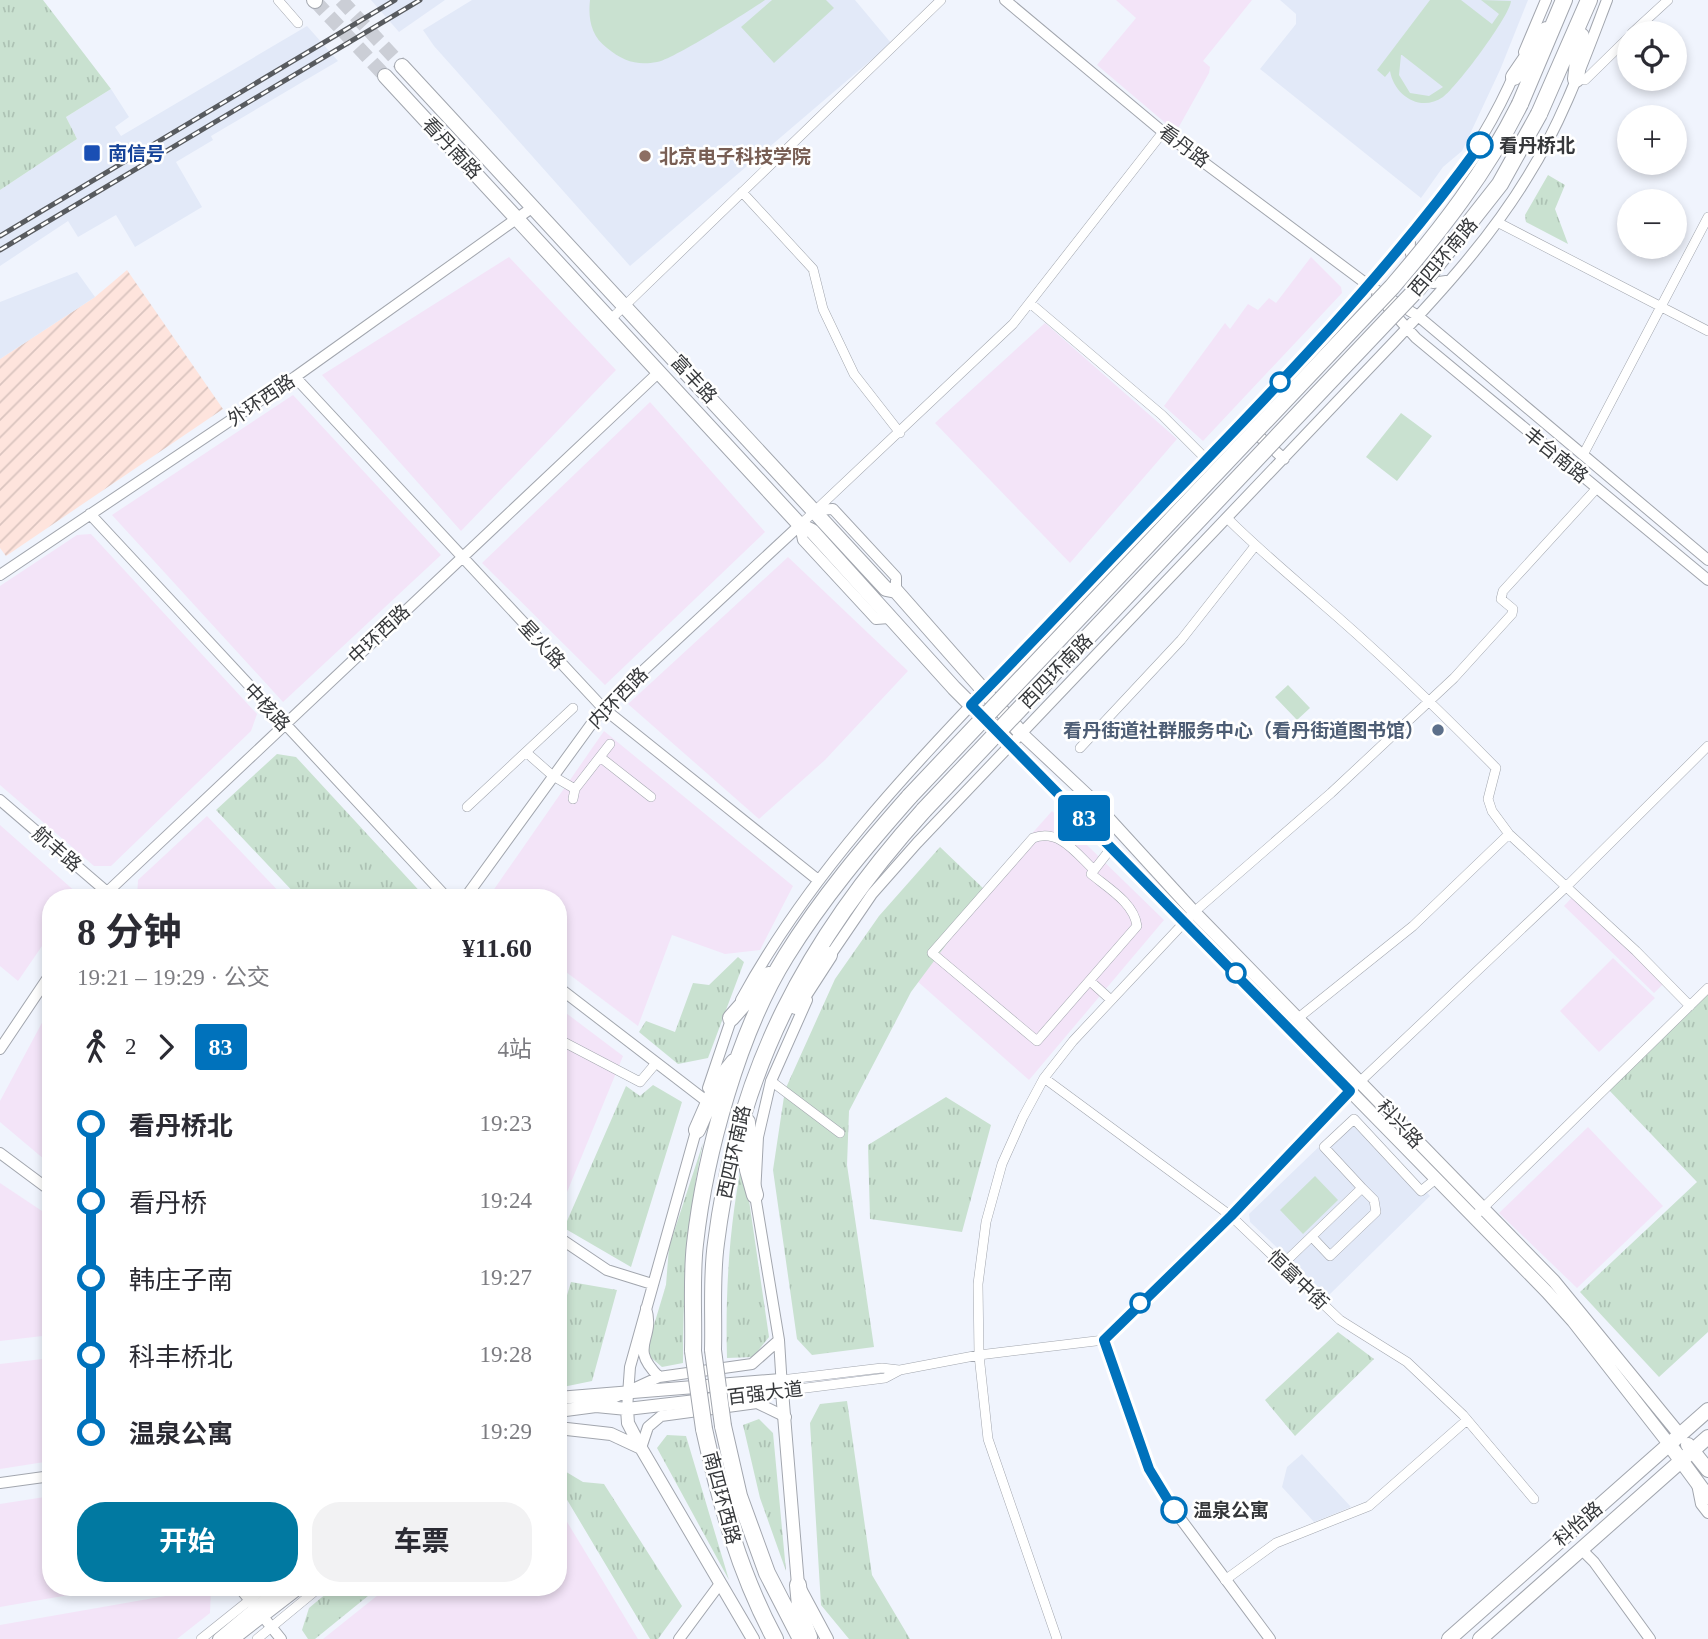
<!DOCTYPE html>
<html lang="zh">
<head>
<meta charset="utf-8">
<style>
  body { margin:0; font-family:"Times New Roman","Noto Sans SC",serif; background:#f2f2f3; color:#2b2b33; height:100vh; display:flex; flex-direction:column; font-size:26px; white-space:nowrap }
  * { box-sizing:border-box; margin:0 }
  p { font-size:23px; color:#7c7c81 }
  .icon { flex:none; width:38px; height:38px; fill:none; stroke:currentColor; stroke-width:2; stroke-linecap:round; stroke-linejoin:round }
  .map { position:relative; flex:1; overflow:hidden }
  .drawer { position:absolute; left:42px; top:889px; width:525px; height:707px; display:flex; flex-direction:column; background:#fff; border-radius:28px; box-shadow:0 4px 10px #0003 }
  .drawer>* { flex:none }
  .badge { padding:0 14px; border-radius:5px; font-size:24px; line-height:46px }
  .fabs { position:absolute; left:1617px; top:21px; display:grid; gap:14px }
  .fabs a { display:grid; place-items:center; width:70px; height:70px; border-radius:50%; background:#fff; box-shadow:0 4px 10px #0003; font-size:35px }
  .map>.badge { position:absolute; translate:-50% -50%; box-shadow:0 0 0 4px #fff }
  .legs { display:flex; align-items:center; gap:10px; height:77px; padding:0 35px; font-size:23px }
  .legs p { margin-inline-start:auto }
  .summary { display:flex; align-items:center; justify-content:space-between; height:119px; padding:0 35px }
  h1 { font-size:38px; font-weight:700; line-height:52px }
  .action { display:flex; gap:14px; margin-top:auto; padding:14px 35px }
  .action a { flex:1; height:80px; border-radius:28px; background:#0179a1; color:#fff; font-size:28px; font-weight:700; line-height:80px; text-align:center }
  .action a+a { background:#f2f2f3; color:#2b2b33 }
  ul { padding:0 35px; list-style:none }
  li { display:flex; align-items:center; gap:24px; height:77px; font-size:26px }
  li i { display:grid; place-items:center; width:10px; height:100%; margin:0 9px; background:currentColor }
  li i::after { content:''; width:18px; height:18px; margin:-9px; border:5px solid; border-radius:50%; background:#fff }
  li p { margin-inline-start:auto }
  li:first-child i { background:linear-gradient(#0000 50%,currentColor 0) }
  li:last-child i { background:linear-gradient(currentColor 50%,#0000 0) }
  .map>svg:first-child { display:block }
  .commercial { fill:#f3e4f8 }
  .industrial { fill:url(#industrial-furrows) }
  .built { fill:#e2e9f8 }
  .grass { fill:#c9e1d0; fill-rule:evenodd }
  .park { fill:url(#park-tufts) }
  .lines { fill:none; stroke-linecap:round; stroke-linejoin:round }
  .primary-tunnel { stroke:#cbced6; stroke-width:14; stroke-dasharray:14 7; stroke-linecap:butt }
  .minor-casing { stroke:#a2a6ae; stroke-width:10 }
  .tertiary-casing { stroke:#a2a6ae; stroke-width:12 }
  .secondary-casing { stroke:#a2a6ae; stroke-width:14 }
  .primary-casing { stroke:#a2a6ae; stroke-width:16 }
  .trunk-casing { stroke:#a2a6ae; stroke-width:18 }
  .minor { stroke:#fff; stroke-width:9 }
  .tertiary { stroke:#fff; stroke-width:10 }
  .secondary { stroke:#fff; stroke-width:12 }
  .primary { stroke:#fff; stroke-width:14 }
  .trunk { stroke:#fff; stroke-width:16 }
  .rail-casing { stroke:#585b5f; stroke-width:5 }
  .rail { stroke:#fff; stroke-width:2.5; stroke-dasharray:8; stroke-linecap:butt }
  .trunk-bridge-casing { stroke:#a2a6ae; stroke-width:18; stroke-linecap:butt }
  .trunk-bridge { stroke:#fff; stroke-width:16 }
  .line-1-casing { stroke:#fff; stroke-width:16 }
  .line-1 { stroke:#0072bc; stroke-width:10 }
  .stop-1-dot { fill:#fff; stroke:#0072bc; stroke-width:3.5 }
  .transit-dot { fill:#1a4fb4; stroke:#fff; stroke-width:2.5 }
  .education-dot { fill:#8d6e63; stroke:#fff; stroke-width:2.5 }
  .service-dot { fill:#5c6f8a; stroke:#fff; stroke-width:2.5 }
  .labels { text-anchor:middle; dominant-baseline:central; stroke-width:5; stroke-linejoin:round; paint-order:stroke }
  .stop-label { font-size:19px; font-weight:bold; fill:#36383b; stroke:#fff; text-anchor:start }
  .street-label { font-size:19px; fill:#36383b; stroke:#fff }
  .transit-label { font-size:19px; font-weight:bold; fill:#164399; stroke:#fff; text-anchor:start }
  .education-label { font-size:19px; font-weight:bold; fill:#785e54; stroke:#fff; text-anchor:start }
  .service-label { font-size:19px; font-weight:bold; fill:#4e5e75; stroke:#fff; text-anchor:end }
</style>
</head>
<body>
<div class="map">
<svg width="1708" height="1639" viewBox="0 0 1708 1639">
  <defs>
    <pattern id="industrial-furrows" width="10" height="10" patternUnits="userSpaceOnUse" patternTransform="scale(1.75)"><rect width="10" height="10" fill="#fee4dd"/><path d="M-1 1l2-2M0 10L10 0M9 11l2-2" fill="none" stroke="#dac4bf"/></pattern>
    <pattern id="park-tufts" width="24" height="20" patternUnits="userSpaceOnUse" patternTransform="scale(1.75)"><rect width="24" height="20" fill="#c9e1d0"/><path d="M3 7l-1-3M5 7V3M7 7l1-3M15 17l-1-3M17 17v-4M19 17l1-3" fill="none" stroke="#adc2b4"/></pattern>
  </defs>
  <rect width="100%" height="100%" fill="#f0f4fd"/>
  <path class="commercial" d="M 1116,0 L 1252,0 L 1203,61 L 1210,67 L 1209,73 L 1176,132 L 1097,65 L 1136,18 Z
    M 509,257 L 616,370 L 461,531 L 322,375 Z
    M 1311,257 L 1341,287 L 1342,293 L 1203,441 L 1164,406 L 1225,323 L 1230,329 L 1248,304 L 1258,310 L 1269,298 L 1276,303 Z
    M 1045,323 L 1177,439 L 1070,563 L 935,423 Z
    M 293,395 L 441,555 L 283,702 L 112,515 Z
    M 650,402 L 765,532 L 605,685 L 482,563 Z
    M 91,534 L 257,714 L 251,731 L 111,866 L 94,866 L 0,785 L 0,586 L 77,535 Z
    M 788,557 L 908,671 L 825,760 L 759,819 L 628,704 Z
    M 604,731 L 793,886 L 760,950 L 725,954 L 672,935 L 638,1026 L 558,966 L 558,898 L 488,898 Z
    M 1052,811 L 1164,920 L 1029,1080 L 908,973 Z
    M 207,816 L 285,898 L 137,898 L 138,880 Z
    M 0,825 L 78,894 L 75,898 L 51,898 L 51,933 L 18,981 L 0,966 Z
    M 1575,894 L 1663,984 L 1654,993 L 1564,906 Z
    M 1613,958 L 1655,998 L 1599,1052 L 1560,1011 Z
    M 558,1007 L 623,1056 L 558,1214 Z
    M 44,1019 L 51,1024 L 51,1165 L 0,1122 L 0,1101 Z
    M 1588,1127 L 1663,1206 L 1577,1288 L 1499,1213 Z
    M 0,1183 L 51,1217 L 51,1335 L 0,1341 Z
    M 51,1358 L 51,1461 L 0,1469 L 0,1364 Z
    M 51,1496 L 51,1587 L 115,1587 L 0,1607 L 0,1504 Z
    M 558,1507 L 638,1639 L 323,1639 L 388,1587 L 558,1587 Z
    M 211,1588 L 210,1613 L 177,1639 L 0,1639 L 0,1625 Z"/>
  <path class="industrial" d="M 127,270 L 223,409 L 6,556 L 0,548 L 0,359 L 95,297 Z"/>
  <path class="built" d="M 371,0 L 445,0 L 399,32 Z
    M 472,0 L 855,0 L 891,43 L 630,266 L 434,46 L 423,30 Z
    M 1280,0 L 1528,0 L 1500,70 L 1462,151 L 1443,167 L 1421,198 L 1260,69 L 1296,24 L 1296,14 Z
    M 307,26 L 338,61 L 211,136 L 213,140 L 176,162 L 202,207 L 135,247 L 116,215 L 78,237 L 68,221 L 0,266 L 0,190 L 77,139 L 66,117 L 111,89 L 129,117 L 115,127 L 121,136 Z
    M 77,272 L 95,297 L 0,359 L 0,302 Z
    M 1351,1116 L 1358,1117 L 1430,1196 L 1328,1296 L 1250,1222 L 1249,1214 Z
    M 1302,1454 L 1351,1507 L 1314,1522 L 1282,1487 L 1287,1467 Z"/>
  <path class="grass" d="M 590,0 L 765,0 C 749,11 672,60 657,62 C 637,66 623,61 607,48 C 591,36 588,19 590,0 Z
    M 772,0 L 826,0 L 834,8 L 774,63 L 741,27 Z
    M 1430,0 L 1461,0 L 1492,24 L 1499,14 L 1481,0 L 1511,1 C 1510,16 1456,88 1443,97 C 1420,113 1394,95 1390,71 L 1385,77 L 1377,70 ZM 1401,55 L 1402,55 L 1443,87 L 1429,96 L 1410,93 L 1399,75 Z
    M 1401,413 L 1432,436 L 1397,481 L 1366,457 Z
    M 1288,685 L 1310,708 L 1297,720 L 1275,697 Z
    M 1315,1176 L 1338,1200 L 1303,1234 L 1280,1210 Z"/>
  <path class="park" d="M 0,0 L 43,0 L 111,89 L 66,117 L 77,139 L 0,190 Z
    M 1548,175 L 1565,185 L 1555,209 L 1568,244 L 1526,222 L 1525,215 Z
    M 277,754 L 296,757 L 426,898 L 299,898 L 216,810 Z
    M 940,847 L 986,891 L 911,992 L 849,1111 L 847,1165 L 874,1347 L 812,1355 L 797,1339 L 773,1170 L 785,1090 L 835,979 L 879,916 Z
    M 738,957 L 744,962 L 708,1058 L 678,1064 L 639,1032 L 646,1021 L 675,1032 L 693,983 L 709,985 Z
    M 1708,994 L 1708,1332 L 1659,1377 L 1580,1292 L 1697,1182 L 1607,1088 Z
    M 653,1085 L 682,1102 L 631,1267 L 564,1228 L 626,1086 L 640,1096 Z
    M 946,1097 L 991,1125 L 962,1232 L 870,1219 L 868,1145 Z
    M 703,1143 C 687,1217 683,1288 683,1363 L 662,1367 L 648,1355 L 647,1348 L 666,1285 L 669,1247 Z
    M 746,1143 L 745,1173 L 769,1337 L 753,1357 L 727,1358 C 725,1286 730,1214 746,1143 Z
    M 571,1282 L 617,1290 L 592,1381 L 558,1388 L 558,1325 Z
    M 1338,1332 L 1374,1359 L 1295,1436 L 1265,1400 Z
    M 847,1401 L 872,1575 L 910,1639 L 849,1639 L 821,1605 L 810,1423 L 820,1404 Z
    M 759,1419 L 773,1433 L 786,1571 L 760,1498 L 743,1425 Z
    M 667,1435 L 686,1436 L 729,1580 L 657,1448 Z
    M 558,1467 L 583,1482 L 604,1484 L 682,1606 L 658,1639 L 650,1639 L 566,1498 L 558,1492 Z
    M 334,1587 L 379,1587 L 315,1639 L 308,1639 L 302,1630 L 309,1608 Z"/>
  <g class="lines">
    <path class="primary-tunnel" d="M 341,0 L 402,66
      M 315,1 L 385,76"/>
    <defs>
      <path id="minor" d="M 278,0 L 298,23
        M 1632,33 L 1668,0
        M 1576,79 L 1585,80 L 1629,37
        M 742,192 L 813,269 L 823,309 L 854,374 L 900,433
        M 1497,222 L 1708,331
        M 1030,303 L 1162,415 L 1207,460
        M 611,319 L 941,0
        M 1583,455 L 1708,217
        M 1227,518 C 1256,547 1287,573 1318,600 C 1380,653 1439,710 1496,768 L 1488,799 L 1492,811 L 1509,834 L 1636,951 L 1690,1006
        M 800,525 L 1013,324 L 1163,132
        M 1080,748 L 1181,640 L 1255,546
        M 527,753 L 553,776 L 575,789
        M 600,757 L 651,797
        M 573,799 L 575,789 L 610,744
        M 467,807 L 573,708
        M 1094,870 C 1076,853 1059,828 1033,838 L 932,953 L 1037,1041 L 1137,926 C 1134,903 1108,888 1091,874 L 1112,847
        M 1090,981 L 1111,1000
        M 1297,1019 L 1413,926 L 1509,834
        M 558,1039 L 640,1082 L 656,1063
        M 1044,1078 L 1231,1216 L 1340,1320 L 1407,1362 L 1463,1415 L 1534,1499
        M 771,1081 L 840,1133
        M 1479,1212 L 1708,988
        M 1312,1237 L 1330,1256 L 1376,1212 L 1374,1200 L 1362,1188
        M 1282,1265 L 1362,1188 L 1324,1147 L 1354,1119 L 1421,1191 L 1437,1178
        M 781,1380 L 882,1368 L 899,1370
        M 782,1391 L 885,1378 L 900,1370 L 979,1355 L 1104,1340 L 1231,1216 L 1350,1091 L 1567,886 L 1708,746
        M 1225,1580 L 1276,1543 L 1369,1506 L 1467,1420
        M 201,1639 L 266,1587
        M 257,1639 L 320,1587
        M 1057,1639 L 988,1439 L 979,1355 L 978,1284 L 986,1222 L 1002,1164 L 1023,1117 L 1044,1078 L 1073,1041 L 1194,912 L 1331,793 L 1454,678 L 1512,614 L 1513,609 L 1501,599 L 1503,591 L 1597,488"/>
      <path id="tertiary" d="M 1005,0 L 1163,132 L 1368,285 L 1418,316 L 1708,560
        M 1524,52 L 1546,0
        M 1411,235 C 1406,257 1417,269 1433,283 L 1446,281
        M 1377,295 L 1416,338 L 1708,580
        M 295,377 L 603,708 L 818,880
        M 1250,428 L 1284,459
        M 817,510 L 833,509 L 896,577 L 896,591
        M 90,514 L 447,898
        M 800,525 L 803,540 L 876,619 L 889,618
        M 0,575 L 295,377 L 533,207
        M 0,800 L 114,898
        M 101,898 L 659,372
        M 465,898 L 603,708 L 800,525
        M 827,960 L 872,894 L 917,843 L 1393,343 C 1442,291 1491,237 1528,176 C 1562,122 1584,60 1607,0
        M 558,987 L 705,1100
        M 741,1000 C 810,873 912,767 1011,663 C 1111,558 1213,455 1311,349 C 1388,264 1471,177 1516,70
        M 0,1049 L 51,973
        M 708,1088 L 733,1014
        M 0,1153 L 51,1191
        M 558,1237 L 607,1270 L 652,1284
        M 646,1308 C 656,1341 627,1345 659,1377 L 752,1364 L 779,1340
        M 1104,1340 L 1148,1469 L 1174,1510 L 1270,1639
        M 782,1388 L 779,1340 L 755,1195 L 758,1137 L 771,1081 L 807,1000
        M 596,1406 L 659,1377
        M 627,1409 L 630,1367 L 698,1124
        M 641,1448 L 648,1427 L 661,1416 L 757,1403 L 786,1417
        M 0,1483 L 51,1476
        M 1697,1484 L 1701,1504 L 1708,1513
        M 1581,1549 L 1594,1562 L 1650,1639
        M 239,1587 L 281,1639
        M 679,1639 L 719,1585"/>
      <path id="secondary" d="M 1022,734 L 1087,795 L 1194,912 L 1554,1281 L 1680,1435
        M 1011,745 L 1547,1292 L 1573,1321 L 1669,1444
        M 558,1398 L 781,1380
        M 627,1409 L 628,1423 L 641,1448 L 753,1639
        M 558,1411 L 596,1406 L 627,1409 L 782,1391 L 798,1585 L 827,1639
        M 558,1428 L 611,1434 L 641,1448
        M 219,1639 L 281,1587
        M 233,1639 L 300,1587"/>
      <path id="primary" d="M 314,0 L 315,1
        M 402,66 L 886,589 L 896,591 L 1022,734
        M 385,76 L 800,525 L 812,531 L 954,688 L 1011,745
        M 1669,1444 L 1708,1497
        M 1688,1445 L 1708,1470
        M 1449,1639 L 1708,1410
        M 1480,1639 L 1708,1437"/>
      <path id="trunk" d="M 1514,77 L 1546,30
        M 1576,79 L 1581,36
        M 1520,104 L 1564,0
        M 1539,114 L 1589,0
        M 796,1006 L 829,955
        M 731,1018 L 769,975
        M 747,1122 L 748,1170 L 755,1195
        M 697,1130 L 718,1082 L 734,1062
        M 713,1350 C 714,1315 711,1278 716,1243 C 738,1069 807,940 924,810
        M 693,1351 C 694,1316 691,1279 695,1244 C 705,1154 738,1033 786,956 C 822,898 865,847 910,796
        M 723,1426 L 739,1496 L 767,1573 L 801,1639
        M 704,1429 C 720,1502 739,1572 775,1639
        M 798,1585 L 801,1616 L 809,1637"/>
    </defs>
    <use href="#minor" class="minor-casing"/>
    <use href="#tertiary" class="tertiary-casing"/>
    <use href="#secondary" class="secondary-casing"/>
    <use href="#primary" class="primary-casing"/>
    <use href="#trunk" class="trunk-casing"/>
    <use href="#minor" class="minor"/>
    <use href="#tertiary" class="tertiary"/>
    <use href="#secondary" class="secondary"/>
    <use href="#primary" class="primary"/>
    <use href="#trunk" class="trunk"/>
    <defs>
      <path id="rail" d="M 0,236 L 395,0
        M 0,250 L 420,0"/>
    </defs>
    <use href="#rail" class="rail-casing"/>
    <use href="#rail" class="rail"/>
    <defs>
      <path id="trunk-bridge" d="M 910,796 L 1392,287 C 1441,230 1486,172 1520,104
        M 924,810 L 1419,287 L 1500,184 L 1539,114
        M 713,1350 L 723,1426
        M 693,1351 L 704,1429"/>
    </defs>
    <use href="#trunk-bridge" class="trunk-bridge-casing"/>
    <use href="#trunk-bridge" class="trunk-bridge"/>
  </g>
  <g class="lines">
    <defs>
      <path id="line-1" d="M 1174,1510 L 1149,1469 L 1104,1340 L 1231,1216 L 1350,1091 L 971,705 C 1033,642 1093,577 1154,514 C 1268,396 1384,278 1480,145"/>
    </defs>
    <use href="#line-1" class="line-1-casing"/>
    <use href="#line-1" class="line-1"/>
  </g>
  <g class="stop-1-dot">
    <circle cx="1480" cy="145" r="12"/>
    <circle cx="1280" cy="382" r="9"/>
    <circle cx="1236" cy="973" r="9"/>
    <circle cx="1140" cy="1303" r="9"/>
    <circle cx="1174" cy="1510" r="12"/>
  </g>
  <rect class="transit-dot" x="83" y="144" width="18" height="18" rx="3.5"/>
  <circle class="education-dot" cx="645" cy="156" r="7"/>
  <circle class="service-dot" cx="1438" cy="730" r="7"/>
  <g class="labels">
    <g class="stop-label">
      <text x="1499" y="145">看丹桥北</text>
      <text x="1193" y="1510">温泉公寓</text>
    </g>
    <g class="street-label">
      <text transform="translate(1184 146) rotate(37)">看丹路</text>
      <text transform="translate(452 148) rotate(47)">看丹南路</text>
      <text transform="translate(1443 257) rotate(-50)">西四环南路</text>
      <text transform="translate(694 379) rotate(47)">富丰路</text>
      <text transform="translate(261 400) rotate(-34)">外环西路</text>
      <text transform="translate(1556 455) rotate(39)">丰台南路</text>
      <text transform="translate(379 634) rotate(-43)">中环西路</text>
      <text transform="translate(542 644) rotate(47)">星火路</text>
      <text transform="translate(1056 671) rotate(-46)">西四环南路</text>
      <text transform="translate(618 698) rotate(-46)">内环西路</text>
      <text transform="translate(267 707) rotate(47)">中核路</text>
      <text transform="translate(57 849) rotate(41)">航丰路</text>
      <text transform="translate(1400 1124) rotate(47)">科兴路</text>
      <text transform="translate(734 1152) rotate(-78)">西四环南路</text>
      <text transform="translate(1298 1280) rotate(44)">恒富中街</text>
      <text transform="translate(765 1393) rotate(-7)">百强大道</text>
      <text transform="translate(722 1498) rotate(75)">南四环西路</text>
      <text transform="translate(1578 1524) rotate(-41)">科怡路</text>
    </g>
    <g class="transit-label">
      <text x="108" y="153">南信号</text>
    </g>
    <g class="education-label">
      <text x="659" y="156">北京电子科技学院</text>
    </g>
    <g class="service-label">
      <text x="1424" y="730">看丹街道社群服务中心（看丹街道图书馆）</text>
    </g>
  </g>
</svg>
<div class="fabs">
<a><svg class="icon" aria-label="locate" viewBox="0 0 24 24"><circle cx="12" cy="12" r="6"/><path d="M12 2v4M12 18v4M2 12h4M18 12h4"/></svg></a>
<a>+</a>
<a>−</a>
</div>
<b class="badge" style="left:1084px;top:818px;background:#0072bc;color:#fff">83</b>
<section class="drawer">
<div class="summary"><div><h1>8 分钟</h1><p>19:21 – 19:29 · 公交</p></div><b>¥11.60</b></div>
<div class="legs"><svg class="icon" aria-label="walk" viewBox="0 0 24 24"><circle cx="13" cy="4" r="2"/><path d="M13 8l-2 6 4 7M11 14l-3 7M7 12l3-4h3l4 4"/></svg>2<svg class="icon" aria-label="forward" viewBox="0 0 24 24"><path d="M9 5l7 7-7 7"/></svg><b class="badge" style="background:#0072bc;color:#fff">83</b><p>4站</p></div>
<ul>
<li><i style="color:#0072bc"></i><b>看丹桥北</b><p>19:23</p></li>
<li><i style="color:#0072bc"></i><span>看丹桥</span><p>19:24</p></li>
<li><i style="color:#0072bc"></i><span>韩庄子南</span><p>19:27</p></li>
<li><i style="color:#0072bc"></i><span>科丰桥北</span><p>19:28</p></li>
<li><i style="color:#0072bc"></i><b>温泉公寓</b><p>19:29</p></li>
</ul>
<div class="action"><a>开始</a><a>车票</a></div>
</section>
</div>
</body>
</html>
